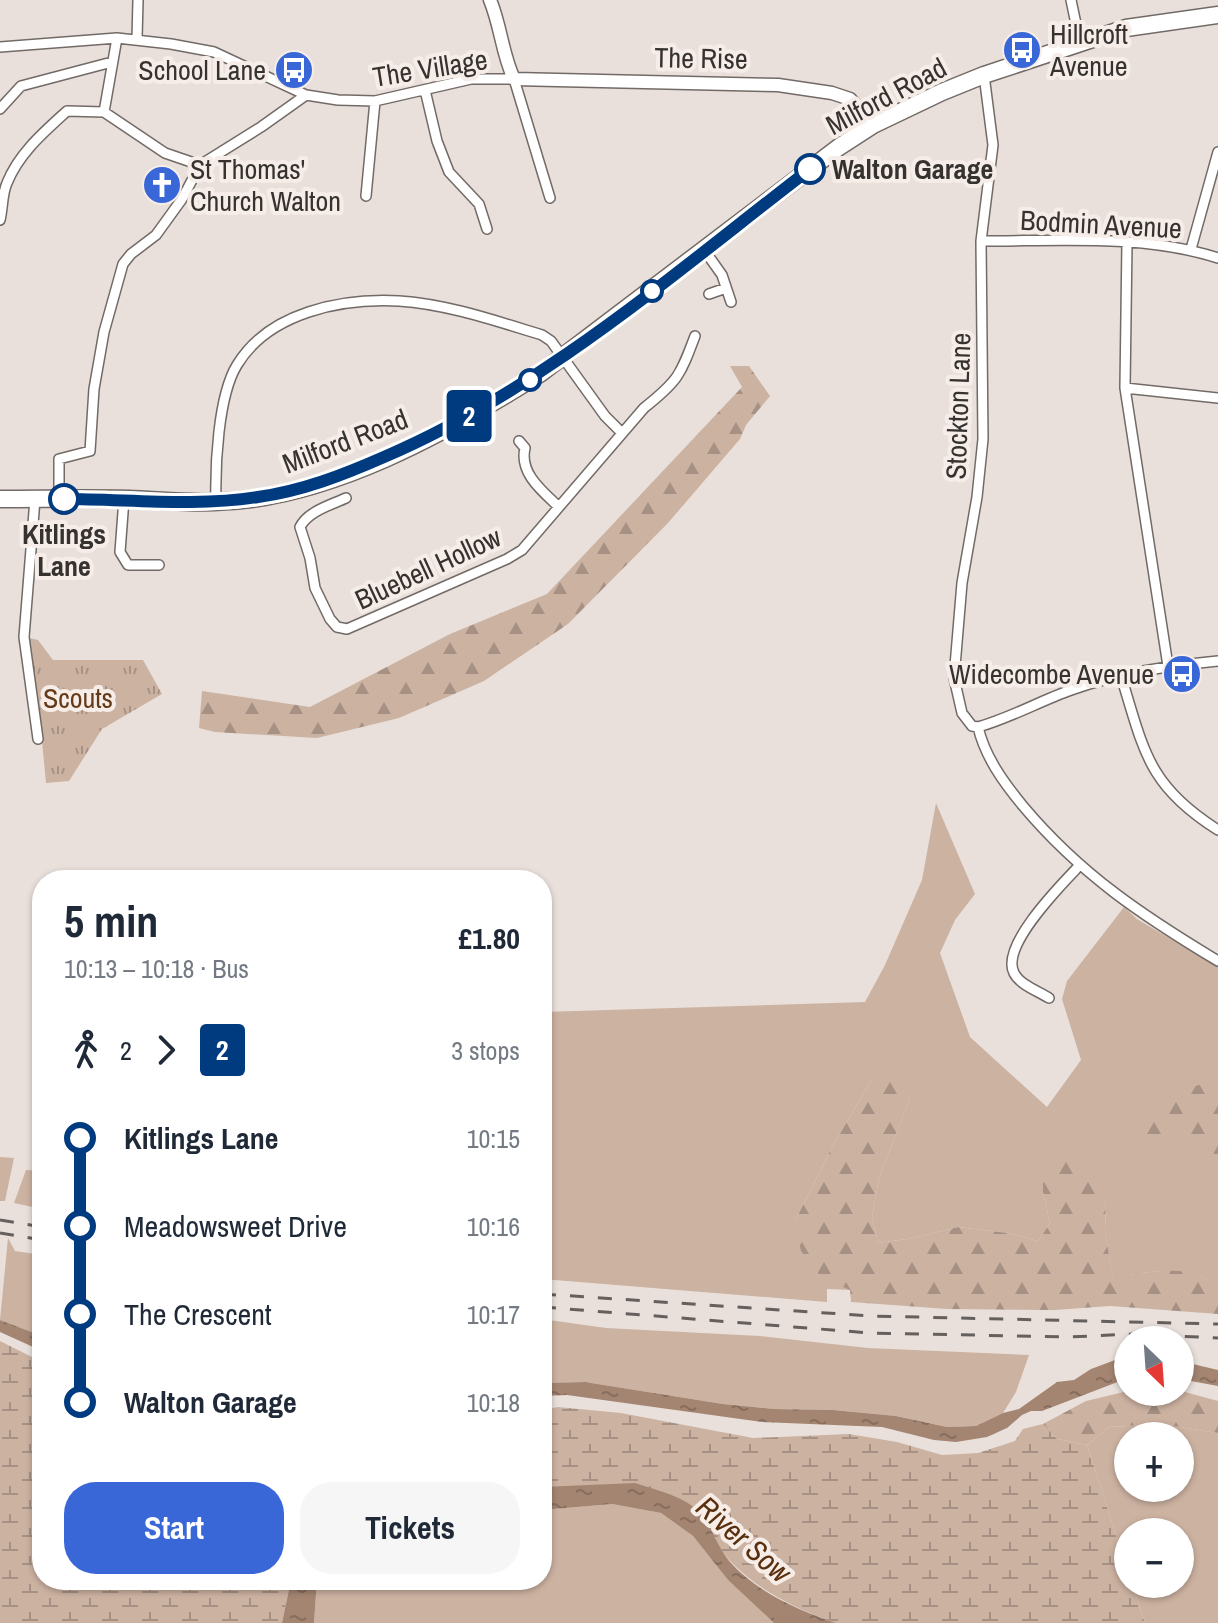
<!DOCTYPE html>
<html lang="en">
<head>
<meta charset="utf-8">
<style>
  body { margin:0; font-family:"Archivo Narrow",sans-serif; background:#f6f6f7; color:#1f2937; height:100vh; display:flex; flex-direction:column; font-size:30px; white-space:nowrap }
  * { box-sizing:border-box; margin:0 }
  p { font-size:26px; color:#747a83 }
  .icon { flex:none; width:44px; height:44px; fill:none; stroke:currentColor; stroke-width:2; stroke-linecap:round; stroke-linejoin:round }
  .map { position:relative; flex:1; overflow:hidden }
  .panel { position:absolute; left:32px; top:870px; width:520px; height:720px; display:flex; flex-direction:column; background:#fff; border-radius:32px; box-shadow:0 2px 6px #0004 }
  .panel>* { flex:none }
  .badge { padding:0 16px; border-radius:6px; font-size:28px; line-height:52px }
  .needle { width:52px; rotate:155deg }
  .fabs { position:absolute; left:1114px; top:1326px; display:grid; gap:16px }
  .fabs a { display:grid; place-items:center; width:80px; height:80px; border-radius:50%; background:#fff; box-shadow:0 2px 6px #0004; font-size:40px }
  .map>.badge { position:absolute; translate:-50% -50%; box-shadow:0 0 0 4px #fff }
  .legs { display:flex; align-items:center; gap:12px; height:88px; padding:0 32px; font-size:26px }
  .legs p { margin-inline-start:auto }
  .headline { display:flex; align-items:center; justify-content:space-between; height:136px; padding:0 32px }
  h1 { font-size:44px; font-weight:700; line-height:60px }
  .cta { display:flex; gap:16px; margin-top:auto; padding:16px 32px }
  .cta a { flex:1; height:92px; border-radius:32px; background:#3a67d8; color:#fff; font-size:32px; font-weight:700; line-height:92px; text-align:center }
  .cta a+a { background:#f6f6f7; color:#1f2937 }
  ul { padding:0 32px; list-style:none }
  li { display:flex; align-items:center; gap:28px; height:88px; font-size:30px }
  li i { display:grid; place-items:center; width:12px; height:100%; margin:0 10px; background:currentColor }
  li i::after { content:''; width:20px; height:20px; margin:-10px; border:6px solid; border-radius:50%; background:#fff }
  li p { margin-inline-start:auto }
  li:first-child i { background:linear-gradient(#0000 50%,currentColor 0) }
  li:last-child i { background:linear-gradient(currentColor 50%,#0000 0) }
  .map>svg:first-child { display:block }
  .grass { fill:#ccb2a1; fill-rule:evenodd }
  .forest { fill:url(#forest-firs) }
  .wetland { fill:url(#wetland-marsh) }
  .park { fill:url(#park-tufts) }
  .water { fill:url(#water-ripples) }
  .lines { fill:none; stroke-linecap:round; stroke-linejoin:round }
  .street-casing { stroke:#726a66; stroke-width:12 }
  .secondary-casing { stroke:#726a66; stroke-width:15 }
  .highway-casing { stroke:#726a66; stroke-width:19 }
  .street { stroke:#fff; stroke-width:9 }
  .secondary { stroke:#fff; stroke-width:12 }
  .highway { stroke:#fff; stroke-width:16 }
  .rail { stroke:#655f5d; stroke-width:3; stroke-dasharray:14 14; stroke-linecap:butt }
  .line-1-casing { stroke:#fff; stroke-width:18 }
  .line-1 { stroke:#003b80; stroke-width:12 }
  .stop-1-dot { fill:#fff; stroke:#003b80; stroke-width:4 }
  .labels { text-anchor:middle; dominant-baseline:central; stroke-width:8; stroke-linejoin:round; paint-order:stroke }
  .poi-label { font-size:28px; fill:#363230; stroke:#f6ede8; text-anchor:start }
  .street-label { font-size:28px; fill:#363230; stroke:#f6ede8 }
  .stop-label { font-size:28px; font-weight:bold; fill:#363230; stroke:#f6ede8; text-anchor:start }
  .park-label { font-size:28px; fill:#653a19; stroke:#f6ede8 }
  .water-label { font-size:30px; font-style:italic; fill:#5a2f0d; stroke:#f6ede8 }
</style>
</head>
<body>
<div class="map">
<svg width="1218" height="1623" viewBox="0 0 1218 1623">
  <defs>
    <pattern id="forest-firs" width="22" height="20" patternUnits="userSpaceOnUse" patternTransform="scale(2)"><rect width="22" height="20" fill="#ccb2a1"/><path d="M5 1l3.5 6h-7zM16 11l3.5 6h-7z" fill="#a69184"/></pattern>
    <pattern id="wetland-marsh" width="20" height="14" patternUnits="userSpaceOnUse" patternTransform="scale(2)"><rect width="20" height="14" fill="#ccb2a1"/><path d="M1 5h8M5 5V1M11 12h8M15 12V8" fill="none" stroke="#a69184"/></pattern>
    <pattern id="park-tufts" width="24" height="20" patternUnits="userSpaceOnUse" patternTransform="scale(2)"><rect width="24" height="20" fill="#ccb2a1"/><path d="M3 7l-1-3M5 7V3M7 7l1-3M15 17l-1-3M17 17v-4M19 17l1-3" fill="none" stroke="#a69184"/></pattern>
    <pattern id="water-ripples" width="26" height="14" patternUnits="userSpaceOnUse" patternTransform="scale(2)"><rect width="26" height="14" fill="#a48571"/><path d="M2 4q2-2 4 0t4 0M15 11q2-2 4 0t4 0" fill="none" stroke="#866d5d"/></pattern>
  </defs>
  <rect width="100%" height="100%" fill="#e9e0db"/>
  <path class="grass" d="M 936,803 L 975,894 L 955,920 L 940,953 L 970,1037 L 1047,1107 L 1081,1060 L 1062,999 L 1067,981 L 1124,907 L 1137,919 L 1218,967 L 1218,1280 L 1212,1281 C 1176,1266 1150,1271 1113,1278 L 1105,1232 L 1106,1199 L 1043,1192 L 1050,1223 L 1038,1241 L 1008,1233 L 958,1227 L 914,1238 L 878,1243 L 872,1217 L 879,1178 L 910,1098 L 872,1079 L 831,1149 L 795,1221 L 851,1290 L 827,1289 L 827,1302 L 542,1279 L 542,1012 L 865,1002 L 885,965 L 922,880 Z
    M 0,1157 L 14,1158 L 5,1201 L 0,1201 Z
    M 26,1170 L 42,1171 L 42,1209 L 14,1203 Z
    M 8,1238 L 15,1251 L 42,1255 L 42,1336 L 0,1320 Z
    M 542,1319 L 606,1328 L 760,1336 L 868,1348 L 1029,1355 L 1016,1392 L 1003,1413 L 976,1426 L 947,1427 L 896,1416 L 833,1410 L 774,1409 L 723,1404 L 585,1382 L 542,1383 Z
    M 1161,1424 L 1218,1433 L 1218,1623 L 1145,1623 L 1132,1584 L 1180,1584 L 1180,1532 L 1128,1532 L 1128,1572 L 1087,1445 L 1109,1427 ZM 1128,1436 L 1180,1436 L 1180,1488 L 1128,1488 Z
    M 612,1504 L 661,1513 L 693,1536 L 728,1580 L 774,1623 L 314,1623 L 317,1580 L 542,1580 L 542,1510 Z"/>
  <path class="forest" d="M 730,366 L 749,366 L 770,396 L 746,425 L 740,439 L 668,523 L 568,624 L 484,681 L 399,718 L 317,738 L 215,732 L 199,728 L 202,691 L 310,707 L 450,634 L 547,594 L 742,387 Z
    M 896,1072 L 910,1080 L 910,1098 L 879,1178 L 872,1217 L 878,1243 L 914,1238 L 958,1227 L 1008,1233 L 1038,1241 L 1050,1223 L 1043,1192 L 1043,1168 C 1062,1158 1077,1158 1096,1169 L 1106,1199 L 1105,1232 L 1113,1277 C 1138,1274 1162,1268 1188,1272 C 1199,1274 1207,1282 1218,1280 L 1218,1314 L 1110,1306 L 1055,1310 L 947,1309 L 851,1302 L 850,1290 L 821,1277 L 801,1251 L 795,1221 L 831,1149 L 872,1079 Z
    M 1218,1080 L 1218,1158 C 1193,1130 1175,1139 1141,1142 L 1132,1129 C 1133,1125 1133,1120 1136,1117 C 1148,1098 1197,1085 1218,1080 Z
    M 1128,1391 L 1185,1392 L 1218,1401 L 1218,1433 L 1161,1424 L 1109,1427 L 1087,1445 L 1057,1439 L 1043,1424 L 1086,1401 Z"/>
  <path class="wetland" d="M 0,1341 L 42,1362 L 42,1580 L 291,1580 L 282,1623 L 0,1623 Z
    M 558,1407 L 621,1413 L 753,1438 L 849,1434 L 897,1442 L 942,1455 L 978,1453 L 1015,1441 L 1023,1429 L 1043,1424 L 1057,1439 L 1087,1445 L 1128,1572 L 1128,1584 L 1132,1584 L 1145,1623 L 836,1623 C 797,1609 762,1593 732,1563 C 718,1549 708,1527 697,1510 L 584,1487 L 542,1487 L 542,1410 Z"/>
  <path class="park" d="M 29,638 L 38,640 L 53,660 L 143,660 L 162,694 L 102,729 L 69,781 L 46,783 L 39,709 Z"/>
  <path class="water" d="M 0,1320 L 42,1336 L 42,1351 L 0,1332 Z
    M 1123,1357 L 1128,1357 L 1128,1378 L 1042,1411 L 1031,1411 L 1022,1415 L 1007,1428 L 987,1437 L 956,1442 L 934,1440 L 882,1427 L 762,1422 L 567,1395 L 542,1396 L 542,1383 L 585,1382 L 723,1404 L 774,1409 L 833,1410 L 896,1416 L 947,1427 L 976,1426 L 1003,1413 L 1019,1409 L 1057,1382 L 1074,1380 L 1091,1369 Z
    M 1180,1361 L 1218,1370 L 1218,1386 L 1180,1379 Z
    M 635,1483 C 655,1490 681,1495 697,1510 C 711,1524 717,1547 730,1562 C 758,1593 798,1610 836,1623 L 774,1623 L 728,1580 L 693,1536 L 661,1513 L 612,1504 L 542,1510 L 542,1487 Z
    M 291,1580 L 317,1580 L 314,1623 L 282,1623 Z"/>
  <g class="lines">
    <defs>
      <path id="street" d="M 1071,0 L 1080,43
        M 137,39 L 138,0
        M 0,47 L 117,38 L 171,44 L 214,52 L 306,95 L 338,100 L 375,101 L 471,79 L 514,79 L 550,198
        M 425,90 L 437,141 L 449,172 L 479,204 L 487,229
        M 0,109 L 21,86 L 112,62
        M 104,112 L 117,38
        M 200,165 L 261,127 L 306,95
        M 366,196 L 375,101
        M 0,220 C 3,208 2,194 7,183 C 19,153 44,132 67,111 L 104,112 L 165,153 L 200,165
        M 981,241 C 1059,241 1143,234 1218,258
        M 1127,242 L 1125,388 L 1168,666
        M 1191,249 L 1218,152
        M 705,251 L 722,275 L 731,302
        M 709,294 L 726,288
        M 1125,388 L 1218,398
        M 519,441 L 525,448 C 519,473 542,491 559,507
        M 346,498 C 331,505 308,511 300,527 L 310,558 L 315,588 L 330,619 L 337,627 L 347,629 L 507,559 L 522,550 L 644,408 C 678,381 680,376 695,336
        M 35,499 L 24,637 L 38,739
        M 59,499 L 59,459 L 90,451 L 94,389 L 104,332 L 123,264 L 131,254 L 156,235 L 182,199 L 200,165
        M 124,499 L 120,552 L 128,565 L 159,565
        M 216,502 C 215,466 218,396 237,365 C 269,312 342,298 399,301 C 447,304 496,321 542,335 L 551,341 L 605,416 L 622,433
        M 1121,676 C 1144,751 1148,786 1218,830
        M 978,727 L 972,726 L 962,713 L 954,678 L 962,583 L 977,497 L 983,439 L 981,241 L 993,145 L 984,75
        M 978,727 C 985,757 1004,783 1023,806 C 1080,874 1143,916 1218,961
        M 978,727 C 1010,718 1040,701 1071,690 C 1118,673 1168,666 1218,661
        M 1049,998 C 1038,991 1020,985 1014,973 C 1000,946 1061,885 1079,866"/>
      <path id="secondary" d="M 490,0 C 501,26 502,54 514,79 L 778,85 L 832,93 L 850,99 L 873,125"/>
      <path id="highway" d="M 0,499 C 43,499 86,498 129,499 C 157,500 186,503 214,502 C 327,500 448,432 541,373 L 839,147 L 873,125 L 942,92 L 984,75 L 1126,28 L 1218,15"/>
    </defs>
    <use href="#street" class="street-casing"/>
    <use href="#secondary" class="secondary-casing"/>
    <use href="#highway" class="highway-casing"/>
    <use href="#street" class="street"/>
    <use href="#secondary" class="secondary"/>
    <use href="#highway" class="highway"/>
    <path class="rail" d="M 0,1220 L 42,1227
      M 0,1233 L 42,1240
      M 542,1294 L 871,1316 L 1218,1324
      M 542,1307 L 870,1333 L 1070,1337 L 1132,1334 L 1218,1338"/>
  </g>
  <g class="lines">
    <defs>
      <path id="line-1" d="M 64,499 C 128,499 194,507 258,497 C 302,491 343,475 384,457 C 543,389 674,273 810,169"/>
    </defs>
    <use href="#line-1" class="line-1-casing"/>
    <use href="#line-1" class="line-1"/>
  </g>
  <defs>
    <symbol id="bus-disc" viewBox="-11 -11 22 22"><circle r="9.5" fill="#3a67d8" stroke="#f6ede8"/><path d="M-5-6H5V4H4V6H2V4H-2V6H-4V4H-5ZM-3.5-4V0h7V-4ZM-3.5 1.2v1.5H-2V1.2ZM2 1.2v1.5H3.5V1.2Z" fill="#fff"/></symbol>
    <symbol id="church-disc" viewBox="-11 -11 22 22"><circle r="9.5" fill="#3a67d8" stroke="#f6ede8"/><path d="M-1.2-6h2.4v3.5h3.3v2.4h-3.3V6h-2.4V-.1h-3.3v-2.4h3.3Z" fill="#fff"/></symbol>
  </defs>
  <g fill-rule="evenodd">
    <use href="#bus-disc" x="1000" y="28" width="44" height="44"/>
    <use href="#bus-disc" x="272" y="48" width="44" height="44"/>
    <use href="#church-disc" x="140" y="163" width="44" height="44"/>
    <use href="#bus-disc" x="1160" y="652" width="44" height="44"/>
  </g>
  <g class="stop-1-dot">
    <circle cx="810" cy="169" r="14"/>
    <circle cx="652" cy="291" r="10"/>
    <circle cx="530" cy="380" r="10"/>
    <circle cx="64" cy="499" r="14"/>
  </g>
  <g class="labels">
    <g class="poi-label">
      <text x="1050" y="34">Hillcroft<tspan x="1050" dy="32">Avenue</tspan></text>
      <text x="266" y="70" text-anchor="end">School Lane</text>
      <text x="190" y="169">St Thomas'<tspan x="190" dy="32">Church Walton</tspan></text>
      <text x="1154" y="674" text-anchor="end">Widecombe Avenue</text>
    </g>
    <g class="street-label">
      <text transform="translate(701 58) rotate(1)">The Rise</text>
      <text transform="translate(430 68) rotate(-9)">The Village</text>
      <text transform="translate(886 96) rotate(-28)">Milford Road</text>
      <text transform="translate(1101 224) rotate(3)">Bodmin Avenue</text>
      <text transform="translate(958 406) rotate(-88)">Stockton Lane</text>
      <text transform="translate(345 441) rotate(-21)">Milford Road</text>
      <text transform="translate(428 568) rotate(-25)">Bluebell Hollow</text>
    </g>
    <g class="stop-label">
      <text x="832" y="169">Walton Garage</text>
      <text x="64" y="534" text-anchor="middle">Kitlings<tspan x="64" dy="32">Lane</tspan></text>
    </g>
    <g class="park-label">
      <text x="78" y="698">Scouts</text>
    </g>
    <g class="water-label">
      <text transform="translate(744 1539) rotate(41)">River Sow</text>
    </g>
  </g>
</svg>
<div class="fabs">
<a><svg class="needle" viewBox="-14 -14 28 28"><path d="M0-13l5 13h-10z" fill="#e53935"/><path d="M0 13l5-13h-10z" fill="#747a83"/></svg></a>
<a>+</a>
<a>−</a>
</div>
<b class="badge" style="left:469px;top:416px;background:#003b80;color:#fff">2</b>
<section class="panel">
<div class="headline"><div><h1>5 min</h1><p>10:13 – 10:18 · Bus</p></div><b>£1.80</b></div>
<div class="legs"><svg class="icon" aria-label="walk" viewBox="0 0 24 24"><circle cx="13" cy="4" r="2"/><path d="M13 8l-2 6 4 7M11 14l-3 7M7 12l3-4h3l4 4"/></svg>2<svg class="icon" aria-label="forward" viewBox="0 0 24 24"><path d="M9 5l7 7-7 7"/></svg><b class="badge" style="background:#003b80;color:#fff">2</b><p>3 stops</p></div>
<ul>
<li><i style="color:#003b80"></i><b>Kitlings Lane</b><p>10:15</p></li>
<li><i style="color:#003b80"></i><span>Meadowsweet Drive</span><p>10:16</p></li>
<li><i style="color:#003b80"></i><span>The Crescent</span><p>10:17</p></li>
<li><i style="color:#003b80"></i><b>Walton Garage</b><p>10:18</p></li>
</ul>
<div class="cta"><a>Start</a><a>Tickets</a></div>
</section>
</div>
</body>
</html>
